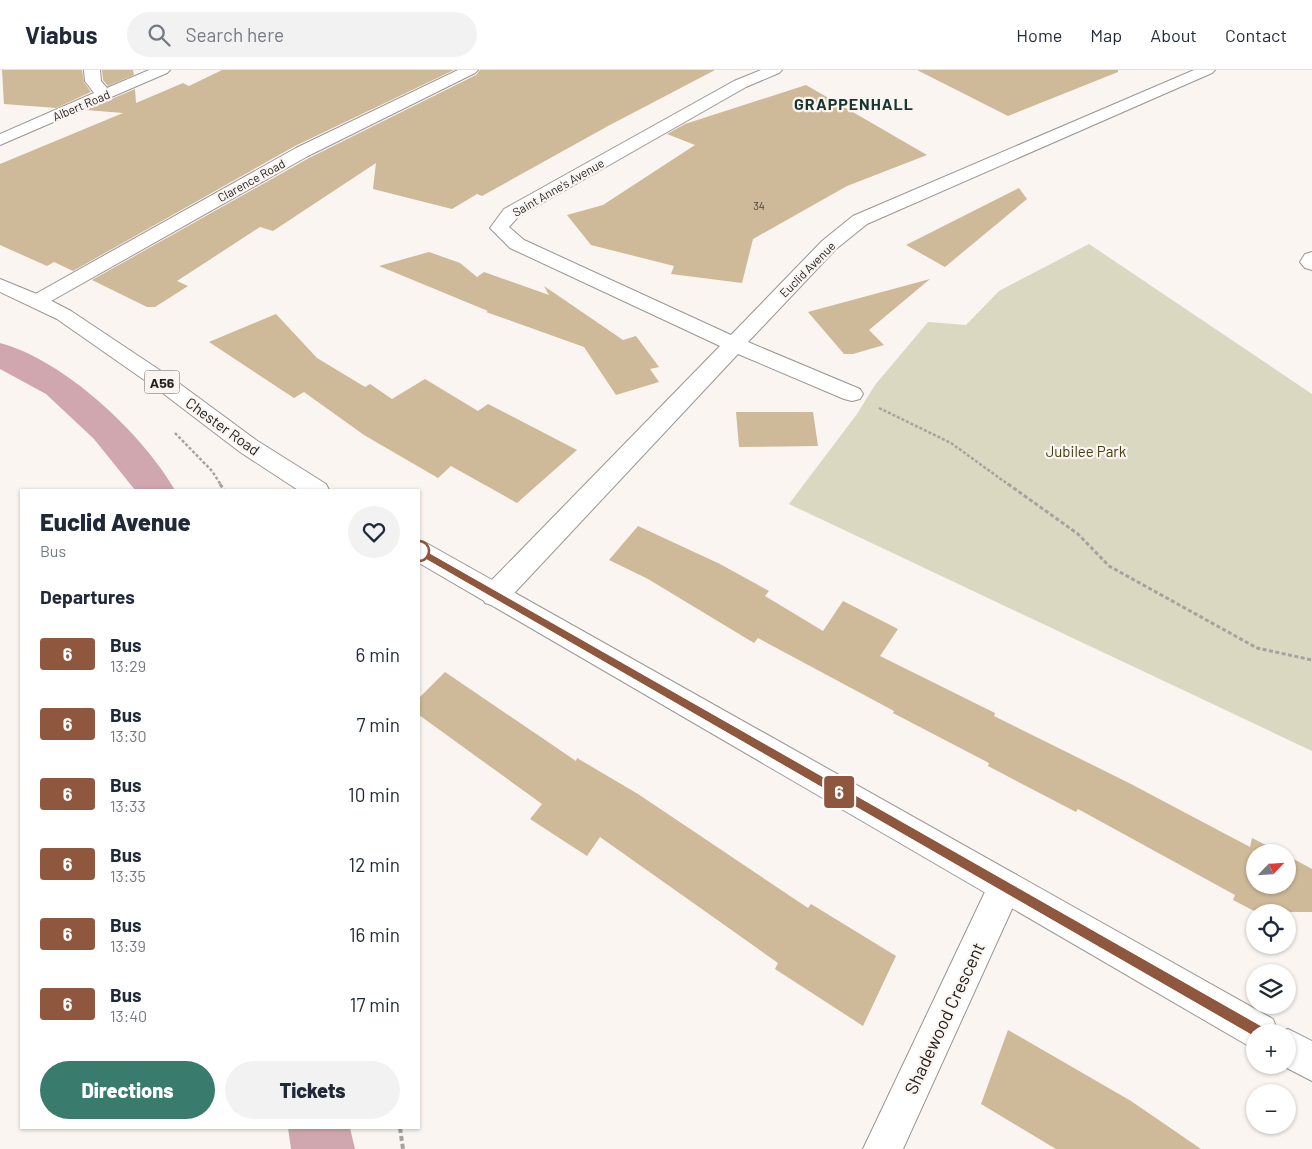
<!DOCTYPE html>
<html lang="en">
<head>
<meta charset="utf-8">
<style>
  body { margin:0; font-family:Barlow,sans-serif; background:#f2f2f3; color:#1f2937; height:100vh; display:flex; flex-direction:column; font-size:19px; white-space:nowrap }
  * { box-sizing:border-box; margin:0 }
  p { font-size:16px; color:#747a83 }
  .icon { flex:none; width:28px; height:28px; fill:none; stroke:currentColor; stroke-width:2; stroke-linecap:round; stroke-linejoin:round }
  .map { position:relative; flex:1; overflow:hidden }
  .drawer { position:absolute; left:20px; top:419px; width:400px; height:640px; display:flex; flex-direction:column; background:#fff; border-radius:0px; box-shadow:0 1px 4px #0004 }
  .drawer>* { flex:none }
  .badge { padding:0 10px; border-radius:4px; font-size:18px; line-height:32px }
  .needle { width:32px; rotate:65deg }
  .controls { position:absolute; left:1246px; top:774px; display:grid; gap:10px }
  .controls a { display:grid; place-items:center; width:50px; height:50px; border-radius:50%; background:#fff; box-shadow:0 1px 4px #0004; font-size:25px }
  .map>.badge { position:absolute; translate:-50% -50%; box-shadow:0 0 0 2px #fff }
  h2 { padding:0 20px; font-size:19px; line-height:45px }
  .round { display:grid; place-items:center; flex:none; width:52px; height:52px; border-radius:26px; background:#f2f2f3 }
  .head { display:flex; align-items:center; justify-content:space-between; height:85px; padding:0 20px }
  h1 { font-size:24px; font-weight:800; line-height:38px }
  .button { display:flex; gap:10px; margin-top:auto; padding:10px 20px }
  .button a { flex:1; height:58px; border-radius:30px; background:#397b6c; color:#fff; font-size:20px; font-weight:800; line-height:58px; text-align:center }
  .button a+a { background:#f2f2f3; color:#1f2937 }
  ul { padding:0; list-style:none }
  li { display:flex; align-items:center; gap:15px; height:70px; padding:0 20px }
  li div { flex:1 }
  li b { display:block; font-size:19px }
  li em { font-style:normal }
  li .badge { min-width:55px; font-weight:700; text-align:center }
  header { display:flex; align-items:center; gap:30px; box-sizing:border-box; height:70px; padding:0 25px; background:#fff; border-bottom:1px solid #e0e1e3 }
  header strong { font-size:24px }
  nav { display:flex; gap:28px; margin-inline-start:auto; font-size:18px }
  .search { width:350px; height:45px; background:#f2f2f3; display:flex; align-items:center; gap:12px; box-sizing:border-box; padding:0 18px; border-radius:28px; color:#747a83; font-size:19px }
  .map>svg:first-child { display:block }
  .green { fill:#dad8c0 }
  .lines { fill:none; stroke-linecap:round; stroke-linejoin:round }
  .canal { fill:#d1a7af; fill-rule:evenodd }
  .building { fill:#ceb998 }
  .minor-casing { stroke:#9a9592; stroke-width:2 }
  .primary-casing { stroke:#9a9592; stroke-width:2 }
  .path-far2 { stroke:#a6a29f; stroke-width:2.5; stroke-dasharray:3 2; stroke-linecap:butt }
  .path-far1 { stroke:#a6a29f; stroke-width:3; stroke-dasharray:4 2.5; stroke-linecap:butt }
  .path { stroke:#a6a29f; stroke-width:4; stroke-dasharray:5 3; stroke-linecap:butt }
  .minor { fill:#fff; fill-rule:evenodd }
  .primary { fill:#fff; fill-rule:evenodd }
  .line { fill:#90573f; stroke:#fff }
  .stop-dot { fill:#fff; stroke:#90573f; stroke-width:2.5 }
  .labels { text-anchor:middle; dominant-baseline:central; stroke-width:4.5; stroke-linejoin:round; paint-order:stroke }
  .far-number-label { font-size:11px; fill:#4b443b }
  .far-street-label { font-size:12px; fill:#1f1d1c; stroke:#faf5f1 }
  .shield { fill:#faf5f1; stroke:#615e5c; stroke-width:1 }
  .shield-label { font-size:14px; font-weight:bold; fill:#1f1d1c }
  .street-label { font-size:15px; fill:#1f1d1c; stroke:#faf5f1 }
  .park-label { font-size:15px; fill:#433e10; stroke:#faf5f1 }
  .far-district-label { font-size:16px; font-weight:bold; letter-spacing:1px; fill:#17362f; stroke:#faf5f1 }
  .near-street-label { font-size:18px; fill:#1f1d1c; stroke:#faf5f1 }
</style>
</head>
<body>
<header>
<strong>Viabus</strong>
<div class="search"><svg class="icon" aria-label="search" viewBox="0 0 24 24"><circle cx="10" cy="10" r="6"/><path d="M15 15l6 6"/></svg>Search here</div>
<nav><a>Home</a><a>Map</a><a>About</a><a>Contact</a></nav>
</header>
<div class="map">
<svg width="1312" height="1079" viewBox="0 0 1312 1079">
  <rect width="100%" height="100%" fill="#faf5f1"/>
  <path class="green" d="M 1089,174 L 1312,324 L 1312,681 L 789,434 L 857,344 L 875,315 L 928,252 L 966,255 L 999,221 Z"/>
  <g class="lines">
    <path class="canal" d="M 0,273 C 64,290 142,363 175,420 L 135,420 L 94,369 L 46,324 L 0,299 Z
      M 288,1058 L 350,1058 L 355,1079 L 291,1079 Z"/>
  </g>
  <path class="building" d="M 2,0 L 82,0 L 84,12 L 91,22 L 56,38 L 4,34 Z
    M 102,0 L 133,0 L 134,5 L 108,16 L 103,10 Z
    M 222,0 L 454,0 L 295,76 L 73,201 L 54,192 L 47,196 L 0,175 L 0,94 L 123,43 L 86,40 L 135,19 L 136,33 L 183,13 L 189,16 Z
    M 480,0 L 715,0 L 608,56 L 482,126 L 477,124 L 452,139 L 373,119 L 376,93 L 273,161 L 260,157 L 177,211 L 188,216 L 155,237 L 147,237 L 92,210 L 309,88 L 476,5 Z
    M 917,0 L 1118,0 L 1118,2 L 1008,46 Z
    M 806,15 L 927,85 L 847,116 L 753,169 L 742,213 L 671,204 L 674,196 L 591,175 L 567,145 L 603,135 L 695,75 L 667,64 L 685,54 Z
    M 1019,118 L 1027,129 L 945,197 L 906,175 Z
    M 429,182 L 460,193 L 477,207 L 484,202 L 549,225 L 544,216 L 623,270 L 636,266 L 659,297 L 650,299 L 659,312 L 616,325 L 584,277 L 486,242 L 488,241 L 379,196 Z
    M 930,209 L 869,260 L 884,275 L 853,284 L 844,284 L 808,242 Z
    M 276,244 L 317,288 L 365,317 L 370,314 L 392,329 L 425,309 L 478,341 L 488,334 L 577,380 L 517,433 L 451,396 L 438,408 L 364,365 L 304,322 L 294,328 L 209,272 Z
    M 736,342 L 813,342 L 818,376 L 739,377 Z
    M 638,456 L 720,494 L 769,521 L 765,526 L 823,561 L 843,531 L 898,559 L 880,586 L 995,643 L 994,646 L 1129,713 L 1250,777 L 1252,768 L 1280,782 L 1255,782 L 1255,815 L 1288,815 L 1288,786 L 1312,799 L 1312,842 L 1256,842 L 1233,830 L 1235,825 L 1078,739 L 1076,742 L 988,696 L 989,693 L 893,643 L 894,641 L 758,568 L 754,573 L 648,509 L 609,490 Z
    M 445,602 L 576,691 L 577,688 L 638,724 L 808,838 L 811,834 L 896,886 L 863,956 L 775,899 L 778,893 L 600,767 L 587,786 L 530,749 L 542,734 L 419,645 L 419,628 Z
    M 1008,960 L 1131,1031 L 1201,1079 L 1056,1079 L 981,1034 Z"/>
  <g class="lines">
    <defs>
      <path id="minor" d="M 84,0 L 100,0 L 101,11 L 107,18 L 149,0 L 170,0 L 167,3 L 0,75 L 0,64 L 94,23 L 85,11 Z
        M 458,0 L 478,0 L 475,3 L 308,86 L 44,235 L 37,237 L 30,235 L 27,231 L 30,227 L 296,78 Z
        M 761,0 L 782,0 L 779,3 L 746,17 L 518,147 L 509,157 L 524,170 L 731,265 L 822,171 L 853,146 L 1194,0 L 1215,0 L 1212,3 L 867,154 L 836,179 L 748,272 L 860,319 L 863,324 L 860,329 L 852,331 L 844,329 L 738,284 L 505,533 L 495,536 L 485,533 L 481,525 L 485,517 L 720,276 L 510,178 L 490,158 L 504,139 L 734,11 Z
        M 1312,182 L 1312,200 L 1305,198 L 1300,192 L 1305,184 Z
        M 1005,800 L 1017,805 L 1022,817 L 903,1079 L 863,1079 L 993,805 Z"/>
      <path id="primary" d="M 0,209 L 44,227 L 71,241 L 176,311 L 256,370 L 326,414 L 329,420 L 298,420 L 240,382 L 160,321 L 57,249 L 0,222 Z
        M 419,471 L 428,474 L 1273,949 L 1278,962 L 1255,962 L 1255,978 L 1247,975 L 419,493 Z
        M 1288,959 L 1312,971 L 1312,1011 L 1281,995 L 1288,995 L 1288,962 L 1280,962 Z"/>
    </defs>
    <use href="#minor" class="minor-casing"/>
    <use href="#primary" class="primary-casing"/>
    <path class="path-far2" d="M 879,338 L 951,373 L 1009,415
      M 175,363 L 212,401 L 221,415"/>
    <path class="path-far1" d="M 220,414 L 224,420
      M 1008,414 L 1078,464 L 1109,496 L 1257,578 L 1312,590"/>
    <path class="path" d="M 400,1058 L 403,1079"/>
    <use href="#minor" class="minor"/>
    <use href="#primary" class="primary"/>
  </g>
  <path class="line" d="M 419,477 L 1265,958 L 1267,962 L 1265,967 L 1260,969 L 1255,967 L 415,483 L 414,481 Z"/>
  <circle class="stop-dot" cx="419" cy="481" r="10"/>
  <g class="labels">
    <g class="far-number-label">
      <text x="759" y="135">34</text>
    </g>
    <g class="far-street-label">
      <text transform="translate(81 35) rotate(-23)">Albert Road</text>
      <text transform="translate(251 110) rotate(-29)">Clarence Road</text>
      <text transform="translate(558 117) rotate(-30)">Saint Anne's Avenue</text>
      <text transform="translate(807 199) rotate(-45)">Euclid Avenue</text>
    </g>
    <rect class="shield" x="144.5" y="300.5" width="35" height="23" rx="4"/>
    <g class="shield-label">
      <text x="162" y="312">A56</text>
    </g>
    <g class="street-label">
      <text transform="translate(223 356) rotate(36)">Chester Road</text>
    </g>
    <g class="park-label">
      <text x="1086" y="381">Jubilee Park</text>
    </g>
    <g class="far-district-label">
      <text x="854" y="33">GRAPPENHALL</text>
    </g>
    <g class="near-street-label">
      <text transform="translate(944 948) rotate(-65)">Shadewood Crescent</text>
    </g>
  </g>
</svg>
<div class="controls">
<a><svg class="needle" viewBox="-14 -14 28 28"><path d="M0-13l5 13h-10z" fill="#e53935"/><path d="M0 13l5-13h-10z" fill="#747a83"/></svg></a>
<a><svg class="icon" aria-label="locate" viewBox="0 0 24 24"><circle cx="12" cy="12" r="6"/><path d="M12 2v4M12 18v4M2 12h4M18 12h4"/></svg></a>
<a><svg class="icon" aria-label="layers" viewBox="0 0 24 24"><path d="M12 4l9 5-9 5-9-5zM3 14l9 5 9-5"/></svg></a>
<a>+</a>
<a>−</a>
</div>
<b class="badge" style="left:839px;top:722px;background:#90573f;color:#fff">6</b>
<section class="drawer">
<div class="head"><div><h1>Euclid Avenue</h1><p>Bus</p></div><a class="round"><svg class="icon" aria-label="heart" viewBox="0 0 24 24"><path d="M12 20l-8-8c-3-5 5-10 8-4 3-6 11-1 8 4z"/></svg></a></div>
<h2>Departures</h2>
<ul>
<li><span class="badge" style="background:#90573f;color:#fff">6</span><div><b>Bus</b><p>13:29</p></div><em>6 min</em></li>
<li><span class="badge" style="background:#90573f;color:#fff">6</span><div><b>Bus</b><p>13:30</p></div><em>7 min</em></li>
<li><span class="badge" style="background:#90573f;color:#fff">6</span><div><b>Bus</b><p>13:33</p></div><em>10 min</em></li>
<li><span class="badge" style="background:#90573f;color:#fff">6</span><div><b>Bus</b><p>13:35</p></div><em>12 min</em></li>
<li><span class="badge" style="background:#90573f;color:#fff">6</span><div><b>Bus</b><p>13:39</p></div><em>16 min</em></li>
<li><span class="badge" style="background:#90573f;color:#fff">6</span><div><b>Bus</b><p>13:40</p></div><em>17 min</em></li>
</ul>
<div class="button"><a>Directions</a><a>Tickets</a></div>
</section>
</div>
</body>
</html>
